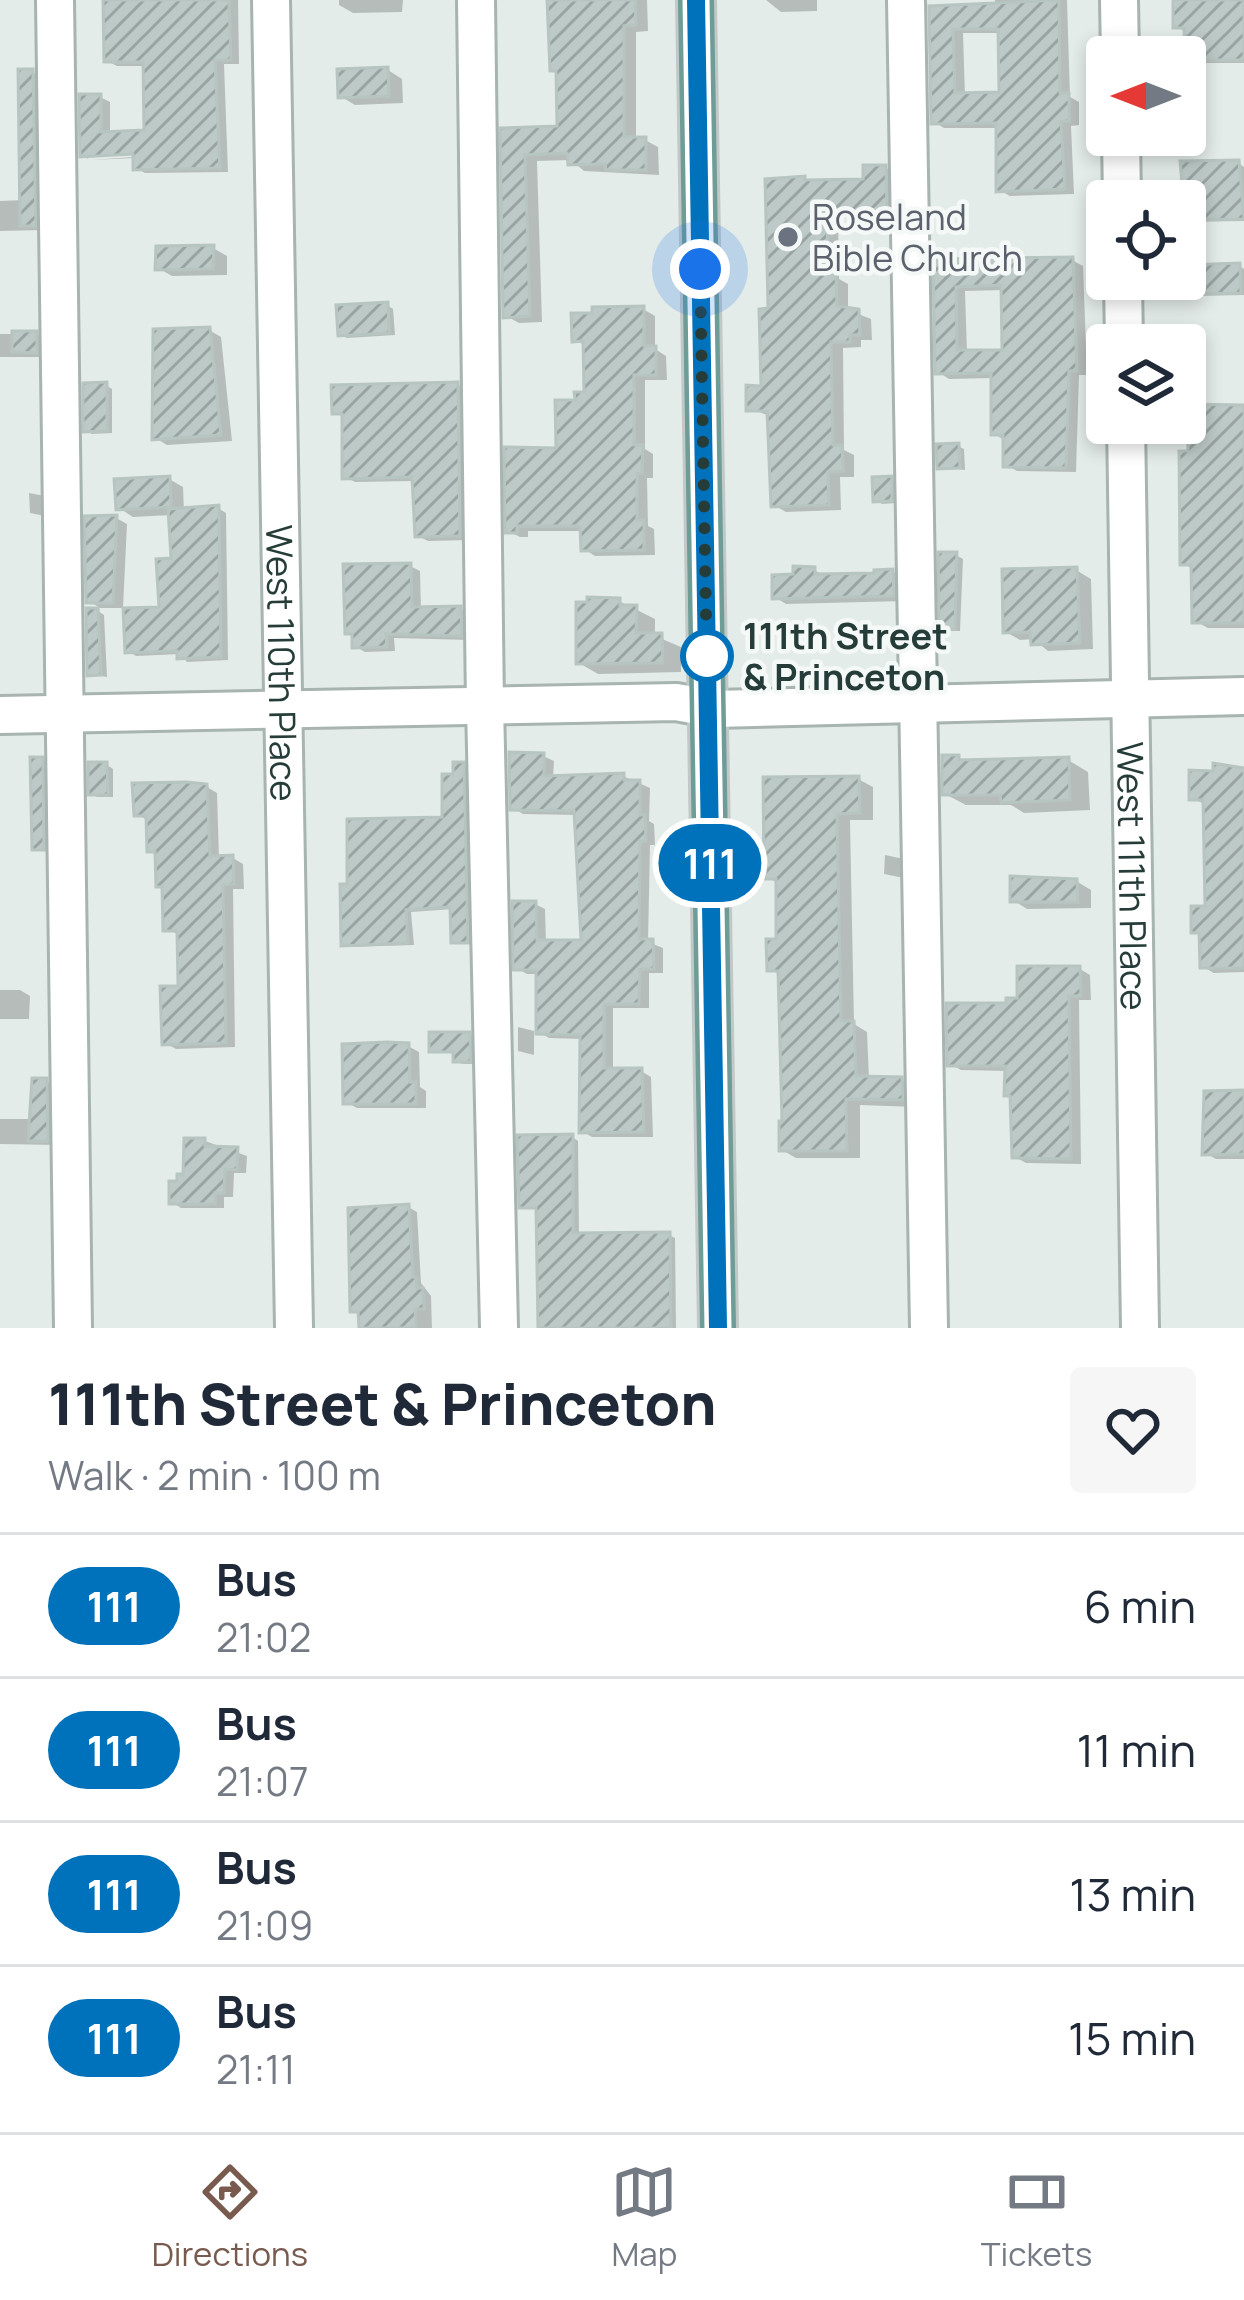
<!DOCTYPE html>
<html lang="en">
<head>
<meta charset="utf-8">
<style>
  body { margin:0; font-family:Manrope,sans-serif; background:#f6f6f7; color:#1f2937; height:100vh; display:flex; flex-direction:column; font-size:45px; white-space:nowrap }
  * { box-sizing:border-box; margin:0 }
  p { font-size:39px; color:#747a83 }
  .icon { flex:none; width:66px; height:66px; fill:none; stroke:currentColor; stroke-width:2; stroke-linecap:round; stroke-linejoin:round }
  .map { position:relative; height:1328px; overflow:hidden }
  .drawer { display:flex; flex-direction:column; background:#fff; flex:1 }
  .drawer>* { flex:none }
  .badge { padding:0 24px; border-radius:39px; font-size:42px; line-height:78px }
  .needle { width:78px; rotate:270deg }
  .tools { position:absolute; left:1086px; top:36px; display:grid; gap:24px }
  .tools a { display:grid; place-items:center; width:120px; height:120px; border-radius:12px; background:#fff; box-shadow:0 6px 18px #0003; font-size:60px }
  .you { position:absolute; width:60px; height:60px; margin:-30px; border:9px solid #fff; border-radius:50%; background:#1a73e8; box-shadow:0 0 0 18px #1a73e833 }
  .map>.badge { position:absolute; translate:-50% -50%; box-shadow:0 0 0 6px #fff }
  .round { display:grid; place-items:center; flex:none; width:126px; height:126px; border-radius:12px; background:#f6f6f7 }
  .headline { display:flex; align-items:center; justify-content:space-between; height:204px; padding:0 48px }
  h1 { font-size:57px; font-weight:800; line-height:90px }
  ul { padding:0; list-style:none }
  li { display:flex; align-items:center; gap:36px; height:144px; padding:0 48px; border-top:3px solid #e0e1e3 }
  li div { flex:1 }
  li b { display:block; font-size:45px }
  li em { font-style:normal }
  li .badge { min-width:132px; font-weight:700; text-align:center }
  .tabs { display:flex; justify-content:space-around; align-items:center; height:168px; border-top:3px solid #e0e1e3; background:#fff; font-size:33px; color:#747a83 }
  .tabs a { display:grid; justify-items:center; gap:6px }
  .tabs .on { color:#785a4e }
  .map>svg:first-child { display:block }
  .shadow { fill:#0003; fill-rule:evenodd }
  .building { fill:url(#building-hatch); stroke:#b7c5c1; stroke-width:3; fill-rule:evenodd }
  .lines { fill:none; stroke-linecap:round; stroke-linejoin:round }
  .minor-casing { stroke:#a7b4b0; stroke-width:42 }
  .major-casing { stroke:#c2c8c7; stroke-width:42 }
  .minor { stroke:#fff; stroke-width:36 }
  .major { stroke:#6d9d96; stroke-width:36 }
  .line-casing { stroke:#fff; stroke-width:27 }
  .line { stroke:#0072bc; stroke-width:18 }
  .walk { stroke:#253c38; stroke-width:12; stroke-dasharray:0 21.6 }
  .worship-dot { fill:#6b7280; stroke:#f4f9f7; stroke-width:4.5 }
  .stop-dot { fill:#fff; stroke:#0072bc; stroke-width:6 }
  .labels { text-anchor:middle; dominant-baseline:central; stroke-width:9; stroke-linejoin:round; paint-order:stroke }
  .worship-label { font-size:36px; fill:#5b616d; stroke:#f4f9f7; text-anchor:start }
  .stop-label { font-size:36px; font-weight:bold; fill:#253c38; stroke:#f4f9f7; text-anchor:start }
  .street-label { font-size:36px; fill:#253c38; stroke:#f4f9f7 }
</style>
</head>
<body>
<div class="map">
<svg width="1244" height="1328" viewBox="0 0 1244 1328">
  <defs>
    <pattern id="building-hatch" width="6" height="6" patternUnits="userSpaceOnUse" patternTransform="scale(3)"><rect width="6" height="6" fill="#bcc9c6"/><path d="M-1 1l2-2M0 6l6-6M5 7l2-2" fill="none" stroke="#99a4a2"/></pattern>
  </defs>
  <rect width="100%" height="100%" fill="#e4ece9"/>
  <path class="shadow" d="M 107,0 L 238,0 L 239,64 L 224,64 L 228,172 L 145,173 L 136,168 L 136,158 L 90,160 L 148,156 L 147,150 L 88,154 L 88,159 L 83,155 L 100,97 L 110,102 L 110,134 L 147,133 L 146,66 L 117,66 L 107,61 Z
    M 339,0 L 403,0 L 402,12 L 353,13 L 339,5 Z
    M 550,0 L 647,0 L 648,31 L 636,32 L 636,140 L 645,140 L 658,147 L 659,175 L 584,171 L 571,160 L 537,161 L 542,322 L 519,323 L 506,316 L 503,131 L 561,129 L 559,73 L 553,69 Z
    M 766,0 L 817,0 L 817,11 L 781,12 Z
    M 995,0 L 1067,0 L 1070,97 L 1079,102 L 1079,125 L 1071,126 L 1074,194 L 1010,196 L 999,190 L 999,128 L 944,128 L 934,122 L 932,9 L 996,9 ZM 963,33 L 1001,33 L 1002,95 L 965,96 Z
    M 1176,0 L 1244,0 L 1244,63 L 1197,63 L 1188,58 L 1187,33 L 1176,26 Z
    M 388,70 L 402,79 L 403,103 L 355,105 L 340,96 Z
    M 33,72 L 43,78 L 45,230 L 0,231 L 0,201 L 24,200 Z
    M 1238,163 L 1244,167 L 1244,221 L 1185,222 L 1185,201 L 1181,201 L 1183,164 Z
    M 886,168 L 898,175 L 899,216 L 838,218 L 839,279 L 848,284 L 848,310 L 871,319 L 872,340 L 861,340 L 861,347 L 843,348 L 844,450 L 854,455 L 854,477 L 840,477 L 841,510 L 786,512 L 774,505 L 771,416 L 749,409 L 764,389 L 771,311 L 804,179 L 810,183 L 866,182 Z
    M 213,248 L 227,256 L 227,275 L 172,276 L 158,268 Z
    M 1072,260 L 1083,266 L 1087,375 L 1079,375 L 1076,472 L 1017,471 L 1006,465 L 1006,441 L 994,434 L 994,378 L 949,379 L 938,372 L 936,262 ZM 1004,290 L 1005,353 L 967,353 L 965,291 Z
    M 1239,266 L 1244,269 L 1244,295 L 1196,296 L 1189,292 Z
    M 387,305 L 393,309 L 395,335 L 347,338 L 340,334 Z
    M 643,309 L 655,316 L 655,349 L 666,356 L 667,380 L 645,380 L 645,449 L 653,454 L 653,478 L 647,478 L 648,526 L 654,529 L 655,555 L 595,556 L 584,549 L 583,531 L 528,531 L 528,537 L 520,537 L 508,531 L 560,451 L 578,403 L 587,394 L 586,346 L 575,340 Z
    M 209,330 L 221,337 L 232,441 L 167,445 L 155,438 Z
    M 0,334 L 36,334 L 47,340 L 47,357 L 0,357 Z
    M 106,385 L 112,389 L 112,433 L 92,434 L 86,431 Z
    M 458,385 L 467,391 L 469,540 L 428,541 L 418,536 L 415,481 L 355,482 L 345,477 L 345,418 L 335,412 Z
    M 1244,408 L 1244,628 L 1208,628 L 1195,621 L 1194,570 L 1183,563 L 1191,454 Z
    M 958,446 L 964,449 L 965,470 L 940,467 Z
    M 169,479 L 183,487 L 184,511 L 218,508 L 226,513 L 228,660 L 187,662 L 180,654 L 136,656 L 128,651 L 162,609 L 175,561 L 171,515 L 133,517 L 119,508 Z
    M 891,479 L 897,483 L 897,503 L 882,504 L 876,500 Z
    M 29,493 L 45,496 L 45,516 L 30,513 Z
    M 116,518 L 127,524 L 123,608 L 100,608 L 89,601 Z
    M 956,555 L 963,559 L 960,631 L 949,631 L 942,627 Z
    M 410,566 L 420,571 L 421,610 L 460,609 L 470,615 L 470,640 L 394,638 L 395,651 L 365,652 L 355,646 L 355,637 L 348,633 Z
    M 814,570 L 827,577 L 893,572 L 904,579 L 905,601 L 786,604 L 775,597 Z
    M 1076,570 L 1091,579 L 1093,649 L 1048,651 L 1033,639 L 1020,640 L 1006,632 Z
    M 619,601 L 655,619 L 655,636 L 681,647 L 681,672 L 598,674 L 579,663 Z
    M 98,611 L 104,615 L 107,677 L 90,674 Z
    M 543,756 L 554,761 L 553,778 L 623,776 L 650,788 L 649,821 L 654,824 L 655,845 L 650,845 L 648,942 L 663,948 L 663,973 L 649,973 L 649,1008 L 613,1008 L 613,1071 L 641,1071 L 651,1077 L 653,1137 L 592,1137 L 582,1131 L 583,1039 L 549,1038 L 539,1032 L 539,974 L 527,974 L 516,968 L 535,904 L 545,909 L 546,943 L 584,943 L 578,815 L 523,814 L 513,808 Z
    M 958,758 L 966,763 L 1068,760 L 1088,772 L 1090,810 L 1024,813 L 1011,805 L 966,805 L 945,794 Z
    M 42,760 L 55,767 L 56,855 L 35,848 Z
    M 107,765 L 113,769 L 113,797 L 97,797 L 91,793 Z
    M 463,765 L 469,768 L 473,945 L 454,941 L 453,909 L 411,912 L 414,945 L 350,947 L 344,944 L 445,820 Z
    M 1244,771 L 1244,972 L 1214,973 L 1203,967 L 1202,936 L 1194,932 L 1208,908 L 1206,805 L 1192,798 Z
    M 858,779 L 873,787 L 873,820 L 850,820 L 854,1024 L 867,1032 L 869,1079 L 901,1080 L 915,1088 L 916,1107 L 860,1105 L 860,1158 L 796,1158 L 782,1150 L 785,1124 L 781,976 L 770,969 L 779,942 L 779,884 L 767,877 Z
    M 207,787 L 217,793 L 219,859 L 233,858 L 243,864 L 244,889 L 233,889 L 235,1047 L 176,1049 L 165,1043 L 181,988 L 180,935 L 166,929 L 165,889 L 158,856 L 150,851 L 149,821 L 137,814 Z
    M 885,855 L 904,859 L 904,878 L 884,874 Z
    M 1076,881 L 1091,890 L 1091,908 L 1027,909 L 1013,900 Z
    M 1080,969 L 1090,975 L 1091,1000 L 1079,1000 L 1081,1164 L 1026,1163 L 1015,1157 L 1008,1071 L 961,1070 L 950,1064 L 1009,1006 Z
    M 0,990 L 20,990 L 30,996 L 29,1019 L 0,1019 L 0,1033 Z
    M 518,1027 L 534,1031 L 534,1055 L 518,1051 Z
    M 469,1035 L 475,1038 L 476,1064 L 462,1064 L 456,1060 L 456,1054 L 432,1050 Z
    M 408,1046 L 419,1052 L 420,1087 L 426,1091 L 426,1108 L 357,1108 L 346,1102 Z
    M 46,1081 L 56,1087 L 57,1145 L 0,1144 L 0,1119 L 35,1119 Z
    M 1244,1093 L 1244,1159 L 1216,1159 L 1205,1153 Z
    M 572,1137 L 578,1141 L 579,1236 L 669,1235 L 675,1238 L 676,1328 L 541,1328 L 540,1210 L 522,1206 Z
    M 205,1141 L 247,1156 L 246,1173 L 234,1173 L 233,1197 L 224,1197 L 224,1208 L 181,1208 L 172,1202 Z
    M 408,1207 L 417,1212 L 421,1283 L 431,1296 L 432,1328 L 362,1328 L 361,1315 L 353,1310 Z"/>
  <path class="building" d="M 103,0 L 229,0 L 231,60 L 215,60 L 220,168 L 133,170 L 133,154 L 80,157 L 79,94 L 101,94 L 101,132 L 144,130 L 143,62 L 104,62 Z
    M 547,0 L 635,0 L 636,25 L 624,26 L 624,137 L 646,137 L 646,170 L 606,170 L 605,164 L 568,165 L 567,153 L 525,155 L 530,316 L 503,318 L 500,128 L 557,126 L 556,71 L 550,71 Z
    M 1059,0 L 1060,93 L 1069,93 L 1069,121 L 1061,121 L 1065,189 L 996,192 L 996,123 L 931,124 L 929,6 ZM 953,29 L 998,29 L 999,92 L 955,93 Z
    M 1173,0 L 1244,0 L 1244,60 L 1185,60 L 1184,28 L 1173,28 Z
    M 388,67 L 389,96 L 338,98 L 337,69 Z
    M 18,69 L 33,69 L 36,226 L 20,226 Z
    M 1239,160 L 1244,219 L 1185,220 L 1180,161 Z
    M 863,165 L 886,165 L 887,210 L 827,212 L 828,274 L 836,274 L 837,306 L 859,309 L 860,335 L 850,335 L 850,342 L 831,342 L 833,445 L 842,445 L 843,471 L 828,472 L 829,505 L 771,507 L 767,411 L 746,411 L 746,385 L 761,386 L 759,309 L 768,308 L 765,179 L 805,176 L 805,180 L 863,179 Z
    M 214,245 L 213,269 L 155,270 L 156,246 Z
    M 1073,257 L 1077,371 L 1069,371 L 1066,468 L 1003,467 L 1003,435 L 991,435 L 991,373 L 935,374 L 933,259 ZM 1001,285 L 1002,350 L 957,350 L 956,287 Z
    M 1240,263 L 1241,293 L 1186,294 L 1185,265 Z
    M 388,302 L 389,333 L 338,336 L 336,305 Z
    M 644,306 L 644,346 L 656,346 L 656,375 L 634,375 L 634,445 L 643,445 L 642,473 L 637,473 L 637,520 L 644,520 L 644,550 L 581,551 L 580,526 L 517,526 L 517,533 L 505,533 L 504,447 L 556,448 L 555,400 L 575,400 L 574,392 L 584,392 L 583,341 L 572,342 L 571,313 L 592,313 L 592,307 Z
    M 210,327 L 221,435 L 152,440 L 153,329 Z
    M 12,331 L 37,331 L 37,353 L 12,352 Z
    M 107,382 L 107,431 L 83,432 L 83,383 Z
    M 458,382 L 460,536 L 415,537 L 412,477 L 342,479 L 342,414 L 332,414 L 331,385 Z
    M 1187,404 L 1244,405 L 1244,623 L 1192,623 L 1191,565 L 1180,565 L 1179,451 L 1188,451 Z
    M 959,443 L 960,468 L 937,469 L 936,444 Z
    M 170,476 L 171,507 L 116,510 L 114,479 Z
    M 892,476 L 892,501 L 873,502 L 872,477 Z
    M 219,505 L 221,657 L 177,659 L 177,651 L 125,653 L 123,608 L 159,607 L 156,559 L 171,558 L 168,509 Z
    M 117,515 L 113,603 L 86,603 L 84,516 Z
    M 938,552 L 957,552 L 955,629 L 939,629 Z
    M 411,563 L 412,607 L 461,606 L 462,636 L 386,634 L 387,647 L 352,648 L 352,634 L 345,634 L 343,564 Z
    M 793,566 L 815,567 L 815,574 L 874,573 L 874,570 L 893,569 L 894,596 L 772,599 L 772,575 L 793,574 Z
    M 1077,567 L 1080,643 L 1031,645 L 1030,632 L 1003,633 L 1002,569 Z
    M 587,597 L 620,598 L 620,605 L 637,605 L 636,633 L 662,633 L 663,663 L 576,664 L 576,602 L 587,602 Z
    M 86,608 L 98,608 L 101,675 L 87,676 Z
    M 509,752 L 544,753 L 544,776 L 624,773 L 624,780 L 640,780 L 640,815 L 645,815 L 646,841 L 640,841 L 639,939 L 653,939 L 654,969 L 640,969 L 639,1004 L 604,1004 L 604,1068 L 642,1068 L 644,1132 L 579,1133 L 580,1035 L 536,1034 L 536,970 L 513,970 L 512,901 L 536,901 L 537,940 L 581,940 L 574,811 L 510,810 Z
    M 942,755 L 959,755 L 959,760 L 1069,757 L 1070,800 L 1001,803 L 1000,795 L 942,795 Z
    M 30,757 L 43,757 L 44,850 L 32,850 Z
    M 88,762 L 107,762 L 108,795 L 88,795 Z
    M 453,762 L 464,762 L 468,943 L 451,943 L 450,907 L 406,910 L 408,943 L 341,946 L 340,884 L 347,884 L 347,819 L 442,817 L 442,774 L 453,774 Z
    M 1213,763 L 1244,768 L 1244,968 L 1200,968 L 1199,933 L 1191,933 L 1191,906 L 1205,906 L 1203,800 L 1189,800 L 1189,770 L 1213,771 Z
    M 859,776 L 860,813 L 837,814 L 841,1021 L 854,1021 L 856,1076 L 902,1077 L 903,1100 L 846,1099 L 847,1151 L 779,1151 L 779,1121 L 782,1121 L 778,971 L 767,971 L 766,939 L 776,939 L 776,879 L 764,879 L 763,777 Z
    M 187,782 L 207,784 L 210,856 L 233,855 L 234,884 L 223,885 L 226,1043 L 162,1045 L 160,986 L 178,986 L 177,931 L 163,931 L 162,887 L 156,887 L 155,852 L 147,852 L 146,816 L 134,816 L 132,783 Z
    M 1010,876 L 1077,879 L 1078,902 L 1010,902 Z
    M 1017,966 L 1080,966 L 1081,996 L 1069,996 L 1071,1159 L 1012,1158 L 1010,1096 L 1004,1096 L 1005,1066 L 947,1066 L 946,1003 L 1006,1003 L 1006,998 L 1017,998 Z
    M 429,1032 L 470,1032 L 471,1062 L 453,1062 L 453,1052 L 429,1052 Z
    M 387,1042 L 409,1043 L 410,1082 L 416,1082 L 416,1104 L 343,1104 L 342,1044 Z
    M 32,1078 L 47,1078 L 48,1141 L 28,1141 Z
    M 1244,1090 L 1244,1154 L 1202,1155 L 1204,1091 Z
    M 573,1134 L 573,1233 L 670,1232 L 671,1328 L 538,1328 L 536,1208 L 519,1208 L 517,1135 Z
    M 184,1138 L 205,1138 L 205,1146 L 238,1147 L 237,1170 L 225,1169 L 224,1193 L 215,1193 L 215,1204 L 169,1204 L 169,1181 L 177,1181 L 177,1174 L 183,1174 Z
    M 409,1204 L 413,1277 L 416,1277 L 417,1288 L 423,1288 L 424,1309 L 415,1309 L 416,1328 L 359,1328 L 358,1312 L 350,1312 L 348,1208 Z"/>
  <g class="lines">
    <defs>
      <g id="minor">
        <path d="M 55,0 L 73,1328"/>
        <path id="s1" d="M 271,0 L 294,1328"/>
        <path d="M 476,0 L 485,705 L 499,1328"/>
        <path d="M 906,0 L 929,1328"/>
        <path d="M 1119,0 L 1120,57"/>
        <path d="M 1121,135 L 1122,201"/>
        <path d="M 1123,279 L 1124,345"/>
        <path id="s2" d="M 1126,423 L 1140,1328"/>
        <path d="M 0,715 L 676,702 L 715,709 L 1244,696"/>
      </g>
      <path id="major" d="M 696,0 L 718,1328"/>
    </defs>
    <use href="#minor" class="minor-casing"/>
    <use href="#major" class="major-casing"/>
    <use href="#minor" class="minor"/>
    <use href="#major" class="major"/>
  </g>
  <g class="lines">
    <defs>
      <path id="line" d="M 696,0 L 718,1328"/>
    </defs>
    <use href="#line" class="line-casing"/>
    <use href="#line" class="line"/>
    <path class="walk" d="M 700,269 L 707,673 L 707,656"/>
  </g>
  <circle class="worship-dot" cx="788" cy="237" r="12"/>
  <circle class="stop-dot" cx="707" cy="656" r="24"/>
  <g class="labels">
    <g class="worship-label">
      <text x="812" y="216">Roseland<tspan x="812" dy="41">Bible Church</tspan></text>
    </g>
    <g class="stop-label">
      <text x="743" y="635">111th Street<tspan x="743" dy="41">&amp; Princeton</tspan></text>
    </g>
    <g class="street-label">
      <text stroke="none"><textPath href="#s1" startOffset="663">West 110th Place</textPath></text>
      <text stroke="none"><textPath href="#s2" startOffset="453">West 111th Place</textPath></text>
    </g>
  </g>
</svg>
<div class="tools">
<a><svg class="needle" viewBox="-14 -14 28 28"><path d="M0-13l5 13h-10z" fill="#e53935"/><path d="M0 13l5-13h-10z" fill="#747a83"/></svg></a>
<a><svg class="icon" aria-label="locate" viewBox="0 0 24 24"><circle cx="12" cy="12" r="6"/><path d="M12 2v4M12 18v4M2 12h4M18 12h4"/></svg></a>
<a><svg class="icon" aria-label="layers" viewBox="0 0 24 24"><path d="M12 4l9 5-9 5-9-5zM3 14l9 5 9-5"/></svg></a>
</div>
<div class="you" style="left:700px;top:269px"></div>
<b class="badge" style="left:710px;top:863px;background:#0072bc;color:#fff">111</b>
</div>
<section class="drawer">
<div class="headline"><div><h1>111th Street &amp; Princeton</h1><p>Walk · 2 min · 100 m</p></div><a class="round"><svg class="icon" aria-label="heart" viewBox="0 0 24 24"><path d="M12 20l-8-8c-3-5 5-10 8-4 3-6 11-1 8 4z"/></svg></a></div>
<ul>
<li><span class="badge" style="background:#0072bc;color:#fff">111</span><div><b>Bus</b><p>21:02</p></div><em>6 min</em></li>
<li><span class="badge" style="background:#0072bc;color:#fff">111</span><div><b>Bus</b><p>21:07</p></div><em>11 min</em></li>
<li><span class="badge" style="background:#0072bc;color:#fff">111</span><div><b>Bus</b><p>21:09</p></div><em>13 min</em></li>
<li><span class="badge" style="background:#0072bc;color:#fff">111</span><div><b>Bus</b><p>21:11</p></div><em>15 min</em></li>
</ul>
</section>
<nav class="tabs">
<a class="on"><svg class="icon" aria-label="directions" viewBox="0 0 24 24"><path d="M12 3l9 9-9 9-9-9zM9 14v-3h6M13 9l2 2-2 2"/></svg>Directions</a>
<a><svg class="icon" aria-label="map" viewBox="0 0 24 24"><path d="M3 6l6-2 6 2 6-2v14l-6 2-6-2-6 2zM9 4v14M15 6v14"/></svg>Map</a>
<a><svg class="icon" aria-label="tickets" viewBox="0 0 24 24"><path d="M3 7h18v10H3zM15 7v10"/></svg>Tickets</a>
</nav>
</body>
</html>
